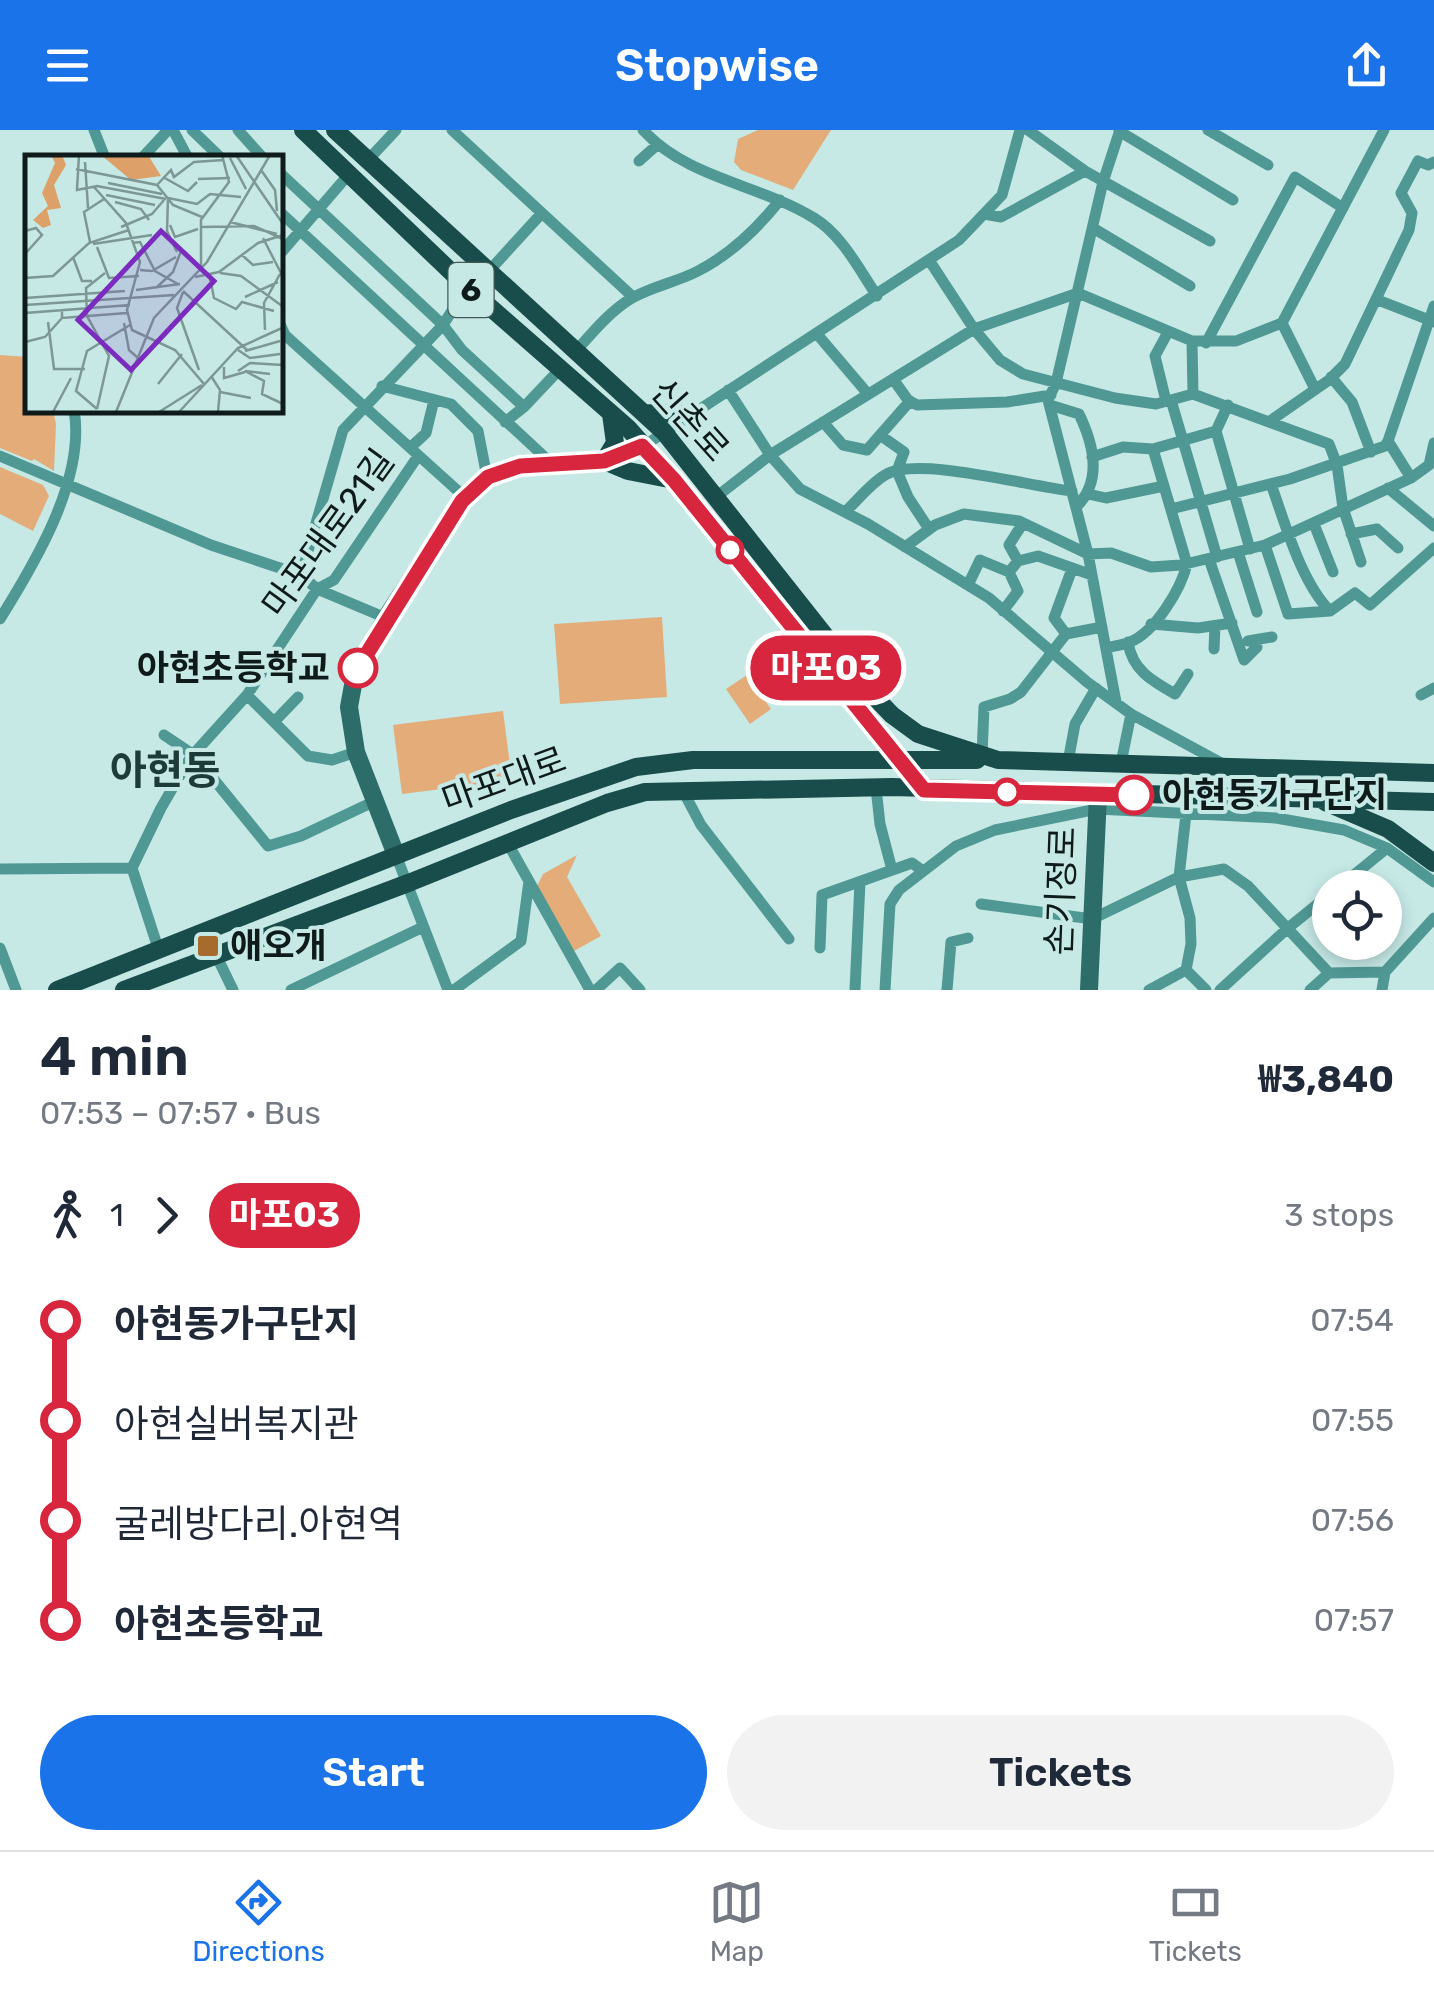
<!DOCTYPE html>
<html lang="en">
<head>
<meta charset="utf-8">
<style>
  body { margin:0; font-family:Rubik,"Noto Sans KR",sans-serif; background:#f2f2f3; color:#1f2937; height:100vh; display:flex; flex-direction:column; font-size:38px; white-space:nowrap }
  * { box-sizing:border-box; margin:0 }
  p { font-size:32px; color:#747a83 }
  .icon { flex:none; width:55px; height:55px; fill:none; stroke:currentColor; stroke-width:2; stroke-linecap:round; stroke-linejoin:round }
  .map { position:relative; height:860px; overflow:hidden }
  .panel { display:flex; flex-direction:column; background:#fff; flex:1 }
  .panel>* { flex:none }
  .badge { padding:0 20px; border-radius:32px; font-size:35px; line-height:65px }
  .buttons { position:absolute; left:1312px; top:740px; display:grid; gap:20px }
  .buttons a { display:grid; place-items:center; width:90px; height:90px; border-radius:50%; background:#fff; box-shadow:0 5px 15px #0003; font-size:50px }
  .map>.badge { position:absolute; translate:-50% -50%; box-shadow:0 0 0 5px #fff }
  .legs { display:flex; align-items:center; gap:15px; height:110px; padding:0 40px; font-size:32px }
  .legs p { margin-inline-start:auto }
  .summary { display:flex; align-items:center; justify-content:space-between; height:170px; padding:0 40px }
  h1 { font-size:55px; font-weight:600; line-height:75px }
  .button { display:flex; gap:20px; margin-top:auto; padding:20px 40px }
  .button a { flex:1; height:115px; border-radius:60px; background:#1a73e8; color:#fff; font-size:40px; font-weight:600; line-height:115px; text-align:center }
  .button a+a { background:#f2f2f3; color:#1f2937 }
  ul { padding:0 40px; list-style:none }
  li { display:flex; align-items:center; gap:35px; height:100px; font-size:38px }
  li i { display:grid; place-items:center; width:15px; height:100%; margin:0 12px; background:currentColor }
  li i::after { content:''; width:25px; height:25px; margin:-12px; border:8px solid; border-radius:50%; background:#fff }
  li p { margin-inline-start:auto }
  li:first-child i { background:linear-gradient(#0000 50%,currentColor 0) }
  li:last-child i { background:linear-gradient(currentColor 50%,#0000 0) }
  header { display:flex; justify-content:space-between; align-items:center; height:130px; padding:0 40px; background:#1a73e8; color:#fff; font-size:45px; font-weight:600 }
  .tab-bar { display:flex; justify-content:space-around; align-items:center; height:140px; border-top:2px solid #e0e1e3; background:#fff; font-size:28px; color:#747a83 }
  .tab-bar a { display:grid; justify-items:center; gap:5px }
  .tab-bar .active { color:#1a73e8 }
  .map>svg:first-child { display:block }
  .green { fill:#e3ac79 }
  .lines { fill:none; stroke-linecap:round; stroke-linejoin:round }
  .street { stroke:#509894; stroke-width:11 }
  .secondary { stroke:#2c6c69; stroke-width:18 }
  .primary { stroke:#194d4b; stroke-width:18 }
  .line-1-casing { stroke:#fff; stroke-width:22 }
  .line-1 { stroke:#d7263d; stroke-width:15 }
  .stop-1-dot { fill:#fff; stroke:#d7263d; stroke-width:5 }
  .poi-dot { fill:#a66b2d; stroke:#c6e9e6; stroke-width:4 }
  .labels { text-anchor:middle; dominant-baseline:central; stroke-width:8; stroke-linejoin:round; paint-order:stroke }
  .shield { fill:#c6e9e6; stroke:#455957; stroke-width:2.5 }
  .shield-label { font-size:32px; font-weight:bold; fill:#0e1b1a }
  .street-label { font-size:35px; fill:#0e1b1a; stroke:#c6e9e6 }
  .stop-label { font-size:35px; font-weight:bold; fill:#0e1b1a; stroke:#c6e9e6; text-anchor:end }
  .poi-label { font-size:35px; font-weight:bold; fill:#0e1b1a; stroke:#c6e9e6; text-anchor:start }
  .quarter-label { font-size:40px; font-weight:bold; fill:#1d3b39; stroke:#c6e9e6 }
  .inset-road { fill:none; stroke:#7c9794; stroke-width:2.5 }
  .view { fill:#7b2cbf; fill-opacity:0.15; stroke:#7b2cbf; stroke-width:5 }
  .inset-edge { fill:none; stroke:#0e1b1a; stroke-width:5 }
</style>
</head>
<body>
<header><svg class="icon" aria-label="menu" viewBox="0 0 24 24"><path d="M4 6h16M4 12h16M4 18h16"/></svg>Stopwise<svg class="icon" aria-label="share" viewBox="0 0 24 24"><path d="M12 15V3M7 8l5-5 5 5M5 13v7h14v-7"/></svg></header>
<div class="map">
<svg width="1434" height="860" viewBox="0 0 1434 860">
  <rect width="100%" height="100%" fill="#c6e9e6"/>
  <path class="green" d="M 758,0 L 831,0 L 793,60 L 741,40 L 734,32 L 738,9 Z
    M 0,225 L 27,227 L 28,280 L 53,280 L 56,294 L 54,341 L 34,329 L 32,331 L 0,318 Z
    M 0,337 L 43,355 L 49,366 L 33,401 L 0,384 Z
    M 662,487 L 667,567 L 560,574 L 554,494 Z
    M 747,545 L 771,579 L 750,594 L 726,559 Z
    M 503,581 L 512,650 L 402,664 L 393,595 Z
    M 577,725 L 567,747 L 601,806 L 572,822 L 536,758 L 543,744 Z"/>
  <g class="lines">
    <path class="street" d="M 94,0 L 105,28
      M 173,0 L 188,28
      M 192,0 L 221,28
      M 238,0 L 263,28
      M 452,0 L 633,167
      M 643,0 C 688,49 759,54 814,88 C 842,105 859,139 877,166
      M 1028,0 L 1085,41 L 1210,111
      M 1208,0 L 1268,35
      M 1119,1 L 1233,70
      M 142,28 L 168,0
      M 368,30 L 396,0
      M 639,31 L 657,15
      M 280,43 L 443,195 L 462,220 L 524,277 L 505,292
      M 280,82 L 550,332
      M 984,84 L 1001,87 L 1085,41
      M 1093,98 L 1190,156
      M 280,124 L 349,44
      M 929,130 L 974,199 L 1000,230 L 1023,244 L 1115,268 L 1156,274 L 1193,264 L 1329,314 L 1337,335 L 1343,378 L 1361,432
      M 489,141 L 542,83
      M 1078,163 L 1192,211 L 1236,211 L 1282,193 L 1384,0
      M 1378,170 L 1434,192
      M 1282,193 L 1315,259
      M 280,194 L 285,205 L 458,361 L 462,371
      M 817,204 L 868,264
      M 1192,211 L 1193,264
      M 1206,213 L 1295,47 L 1343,78
      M 576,221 C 593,202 610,181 632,168 C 653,156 677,152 698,141 C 731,124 757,99 780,70
      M 1331,247 L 1352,272 L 1371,322
      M 893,249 L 908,270 L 917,275 L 1007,272 L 1051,265
      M 382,256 L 451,274 L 478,301 L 487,347
      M 728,260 L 770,325 L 800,359 L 868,394 L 989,468 L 1087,552 L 1131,584 L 1225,635
      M 1171,270 L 1217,427
      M 1166,271 L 1155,226 L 1168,202
      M 1050,275 L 1079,284 C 1094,315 1103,351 1076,377
      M 524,277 L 559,240
      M 1270,291 L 1329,250 L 1345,234 L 1409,100 L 1412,83 L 1401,63 L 1418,31 L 1428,35 L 1434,32
      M 823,292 L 843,315 L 867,320 L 910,271
      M 1216,301 L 1250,419
      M 880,305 L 904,322 L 897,341 L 908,367 L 929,399
      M 1388,311 L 1434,176
      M 1388,311 L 1411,348
      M 411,317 L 426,303 L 434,270
      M 642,317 L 959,110 L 1002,65 L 1020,0
      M 0,326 L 211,415 L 301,445 L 317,459 L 386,488
      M 1092,327 L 1123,317 L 1153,319 L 1216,301 L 1228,275
      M 1429,335 L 1434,313
      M 1271,354 C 1285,393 1301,452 1330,481
      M 1388,358 L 1434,396
      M 1088,364 L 1106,368 L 1164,356
      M 716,367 L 770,325 L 974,199 L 1078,163
      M 1171,379 L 1290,349 L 1385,316 L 1388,311
      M 845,382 C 858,370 870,354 885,345 C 917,325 1031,357 1072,361
      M 1314,394 L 1333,442
      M 1351,404 L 1377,399 L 1398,418
      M 1265,415 L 1288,484 L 1330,481 L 1355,463 L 1370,475 L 1434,418
      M 905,417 L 935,395 L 964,384 L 1019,391 L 1088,424 L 1111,423 L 1151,437 L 1181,435 L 1265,415 L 1411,348 L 1429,335
      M 1238,422 L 1257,482
      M 1209,429 L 1244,530 L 1257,517 L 1254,510
      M 1018,431 L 1009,415 L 1023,393
      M 301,445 L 343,300 L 443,195 L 467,157
      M 968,455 L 980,430 L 1009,442 L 1018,431 L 1038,426 L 1092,445
      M 1003,481 L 1018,461 L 1009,442
      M 0,489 C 35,433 86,348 74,280
      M 1151,494 L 1198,498 L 1232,493
      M 1066,504 L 1102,497
      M 1248,511 L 1272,507
      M 1128,512 C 1132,540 1152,551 1175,564 L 1188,544
      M 1106,518 C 1114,516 1123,515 1130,512 C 1155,502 1181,459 1187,434 L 1153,319
      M 1214,519 L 1215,496
      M 247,565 L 308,626 L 332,630 L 356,622
      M 1421,565 L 1434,558
      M 1116,572 L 1088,424 L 1048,270 L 1056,253 L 1103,52 L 1120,0
      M 274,592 L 298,567
      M 164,605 L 194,625 L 268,716 L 301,706 L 375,671
      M 982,625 L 984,577 L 1010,569 L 1021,562 L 1066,504 L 1054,488 L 1072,439
      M 1068,632 L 1075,594 L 1096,558
      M 1121,633 L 1131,584
      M 876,658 L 880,694 L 892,740
      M 683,661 L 701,695 L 789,809
      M 1186,684 L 1179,747 L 1190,788 L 1191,814 L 1186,840
      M 507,712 L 590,860
      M 396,725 L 448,860
      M 0,739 L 132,738
      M 1338,758 L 1387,718
      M 981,774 L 1092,789 L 1179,747 L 1224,739 L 1248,756 L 1329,843
      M 0,818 L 16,860
      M 820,818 L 822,765 L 912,733 L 923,741
      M 159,821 L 132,738 L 161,678 L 190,628 L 247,565 L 317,459 L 334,450 L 418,326
      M 216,825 L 233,860
      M 1186,840 L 1206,860
      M 1329,843 L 1385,842
      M 291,860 L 423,797
      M 454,860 L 521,811 L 529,751
      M 596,860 L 620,838 L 640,860
      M 855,860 L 860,752
      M 885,860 L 890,774 L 899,760 L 956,716 L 995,700 L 1097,679 L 1276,688 L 1344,700 L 1387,718 L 1434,752
      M 947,860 L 951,812 L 968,808
      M 1149,860 L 1186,840
      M 1220,860 L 1288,798 L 1330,764
      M 1310,860 L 1329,843
      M 1382,860 L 1385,842 L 1434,788"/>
    <path class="secondary" d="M 396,725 L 356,622 L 349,577 L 355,544 L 386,488 L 462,371 L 487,347 L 520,336 L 604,331 L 642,317
      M 1089,860 L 1098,665"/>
    <path class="primary" d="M 303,0 L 467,157 L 628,298 L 674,350 L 924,659
      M 335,0 L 664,302 L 868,560 L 892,585 L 918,604 L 998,630 L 1434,643
      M 644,283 L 692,284
      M 611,284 L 615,313 L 604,331 L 628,341 L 674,350
      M 1325,672 L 1388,699 L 1434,733
      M 57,860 L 511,680 L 636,637 L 693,630 L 977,630
      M 124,860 L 411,752 L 607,673 L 645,662 L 892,657 L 1434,672"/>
  </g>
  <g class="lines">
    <defs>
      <path id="line-1" d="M 358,538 L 462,371 L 488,347 L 520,336 L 604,331 L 642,316 L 674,350 L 924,660 L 1134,665"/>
    </defs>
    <use href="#line-1" class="line-1-casing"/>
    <use href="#line-1" class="line-1"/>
  </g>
  <g class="stop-1-dot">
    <circle cx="730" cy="420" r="12"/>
    <circle cx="358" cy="538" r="18"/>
    <circle cx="1007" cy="662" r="12"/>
    <circle cx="1134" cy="665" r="18"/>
  </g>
  <rect class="poi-dot" x="196" y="804" width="24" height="24" rx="5"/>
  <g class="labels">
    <rect class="shield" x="448.5" y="133" width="45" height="54" rx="8"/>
    <g class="shield-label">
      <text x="471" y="160">6</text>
    </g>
    <g class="street-label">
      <text transform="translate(690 290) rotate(48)">신촌로</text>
      <text transform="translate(328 403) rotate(-54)">마포대로21길</text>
      <text transform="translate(504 650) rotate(-20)">마포대로</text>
      <text transform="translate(1061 761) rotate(-88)">손기정로</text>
    </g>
    <g class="stop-label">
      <text x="330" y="538">아현초등학교</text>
      <text x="1162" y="665" text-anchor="start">아현동가구단지</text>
    </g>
    <g class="poi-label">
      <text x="230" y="816">애오개</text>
    </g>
    <g class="quarter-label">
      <text x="165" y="640">아현동</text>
    </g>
  </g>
  <g transform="translate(25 25)">
    <rect width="258" height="258" fill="#c6e9e6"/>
    <path d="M 26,0 L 37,0 L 41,10 L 29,30 L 36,53 L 22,55 L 26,70 L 18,73 L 8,65 L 23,51 L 17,38 L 30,8 ZM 76,0 L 123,0 L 136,21 L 106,25 Z" fill="#dca068"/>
    <path class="inset-road" d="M 54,0 L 52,35 L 72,31 L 141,44M 211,0 L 258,69M 205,3 L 221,34M 60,7 L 63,53M 51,14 L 132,30 L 148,50 L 177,62M 236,15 L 250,35 L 252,56M 138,22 L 163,36 L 172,27M 173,24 L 205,23M 83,28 L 137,39M 132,30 L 146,15 L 149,22 L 169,7 L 199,5M 69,32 L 101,68 L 115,107 L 102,155 L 107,175 L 150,195 L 179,229M 81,40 L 130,50M 143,43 L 172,49 L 185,39 L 216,42M 143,43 L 142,76 L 152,97M 90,47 L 116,54 L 124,65M 205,67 L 252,79M 145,70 L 150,82 L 173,74M 96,72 L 127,59 L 139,45M 177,72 L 229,71 L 258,84M 0,76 L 11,73 L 17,80 L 0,99M 238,83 L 258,122M 65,87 L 59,57 L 79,44M 107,88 L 115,87 L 130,116 L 153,129M 68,89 L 127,80M 72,92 L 84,123 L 114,121M 217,100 L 228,110 L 248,107M 48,102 L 57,126 L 67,126M 176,113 L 176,65 L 204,27 L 197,0M 115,115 L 127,116 L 151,102M 184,118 L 189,143 L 211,154 L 217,147 L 249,156M 195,118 L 216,121 L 257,151M 170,122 L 194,117 L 233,88 L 258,80M 131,133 L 148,117 L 156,96M 111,135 L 155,129M 258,135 L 258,216M 158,136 L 222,195M 158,137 L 152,153 L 174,215M 220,142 L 253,127M 0,143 L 100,136M 1,143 L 0,123 L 28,121 L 64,88 L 104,75M 0,150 L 149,140M 37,154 L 37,163 L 102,158M 0,158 L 105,150M 23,167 L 29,214 L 60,214M 99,168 L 104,195 L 113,203M 240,175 L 239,148 L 255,119M 0,176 L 0,237M 0,187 L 20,182 L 37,163M 213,195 L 225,203 L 255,199M 220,196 L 255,186M 199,212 L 199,223 L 220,217M 213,216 L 225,208 L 258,210M 245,219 L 220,216 L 239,226 L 237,239 L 258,249M 186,221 L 195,235 L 193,257M 133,229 L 157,199M 195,237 L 226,243M 72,254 L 84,201 L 62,161 L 61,133 L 80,118M 72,254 L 51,236 L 62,196 L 105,170M 28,257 L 46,223M 91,257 L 129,163 L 182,107 L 245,0M 134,257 L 177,230M 154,257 L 213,193 L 257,173"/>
    <path class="view" d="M 136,76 L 189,126 L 106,215 L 53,165 Z"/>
    <rect width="258" height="258" class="inset-edge"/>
  </g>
</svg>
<div class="buttons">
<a><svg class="icon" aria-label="locate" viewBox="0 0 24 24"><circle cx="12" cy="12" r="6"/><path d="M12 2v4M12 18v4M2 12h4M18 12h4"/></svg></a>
</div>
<b class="badge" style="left:826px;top:538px;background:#d7263d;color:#fff">마포03</b>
</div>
<section class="panel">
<div class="summary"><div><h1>4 min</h1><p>07:53 – 07:57 · Bus</p></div><b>₩3,840</b></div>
<div class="legs"><svg class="icon" aria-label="walk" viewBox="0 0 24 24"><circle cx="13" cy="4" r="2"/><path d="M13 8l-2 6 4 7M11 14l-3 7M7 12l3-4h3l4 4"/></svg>1<svg class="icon" aria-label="forward" viewBox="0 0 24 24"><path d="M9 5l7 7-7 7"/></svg><b class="badge" style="background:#d7263d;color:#fff">마포03</b><p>3 stops</p></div>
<ul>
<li><i style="color:#d7263d"></i><b>아현동가구단지</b><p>07:54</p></li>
<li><i style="color:#d7263d"></i><span>아현실버복지관</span><p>07:55</p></li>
<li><i style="color:#d7263d"></i><span>굴레방다리.아현역</span><p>07:56</p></li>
<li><i style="color:#d7263d"></i><b>아현초등학교</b><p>07:57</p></li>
</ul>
<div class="button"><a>Start</a><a>Tickets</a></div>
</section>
<nav class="tab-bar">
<a class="active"><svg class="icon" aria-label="directions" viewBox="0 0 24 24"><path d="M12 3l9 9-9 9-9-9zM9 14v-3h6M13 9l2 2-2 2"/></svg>Directions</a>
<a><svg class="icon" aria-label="map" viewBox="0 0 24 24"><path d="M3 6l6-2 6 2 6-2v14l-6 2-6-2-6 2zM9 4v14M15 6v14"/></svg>Map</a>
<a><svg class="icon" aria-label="tickets" viewBox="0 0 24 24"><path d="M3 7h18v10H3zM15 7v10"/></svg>Tickets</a>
</nav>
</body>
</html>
